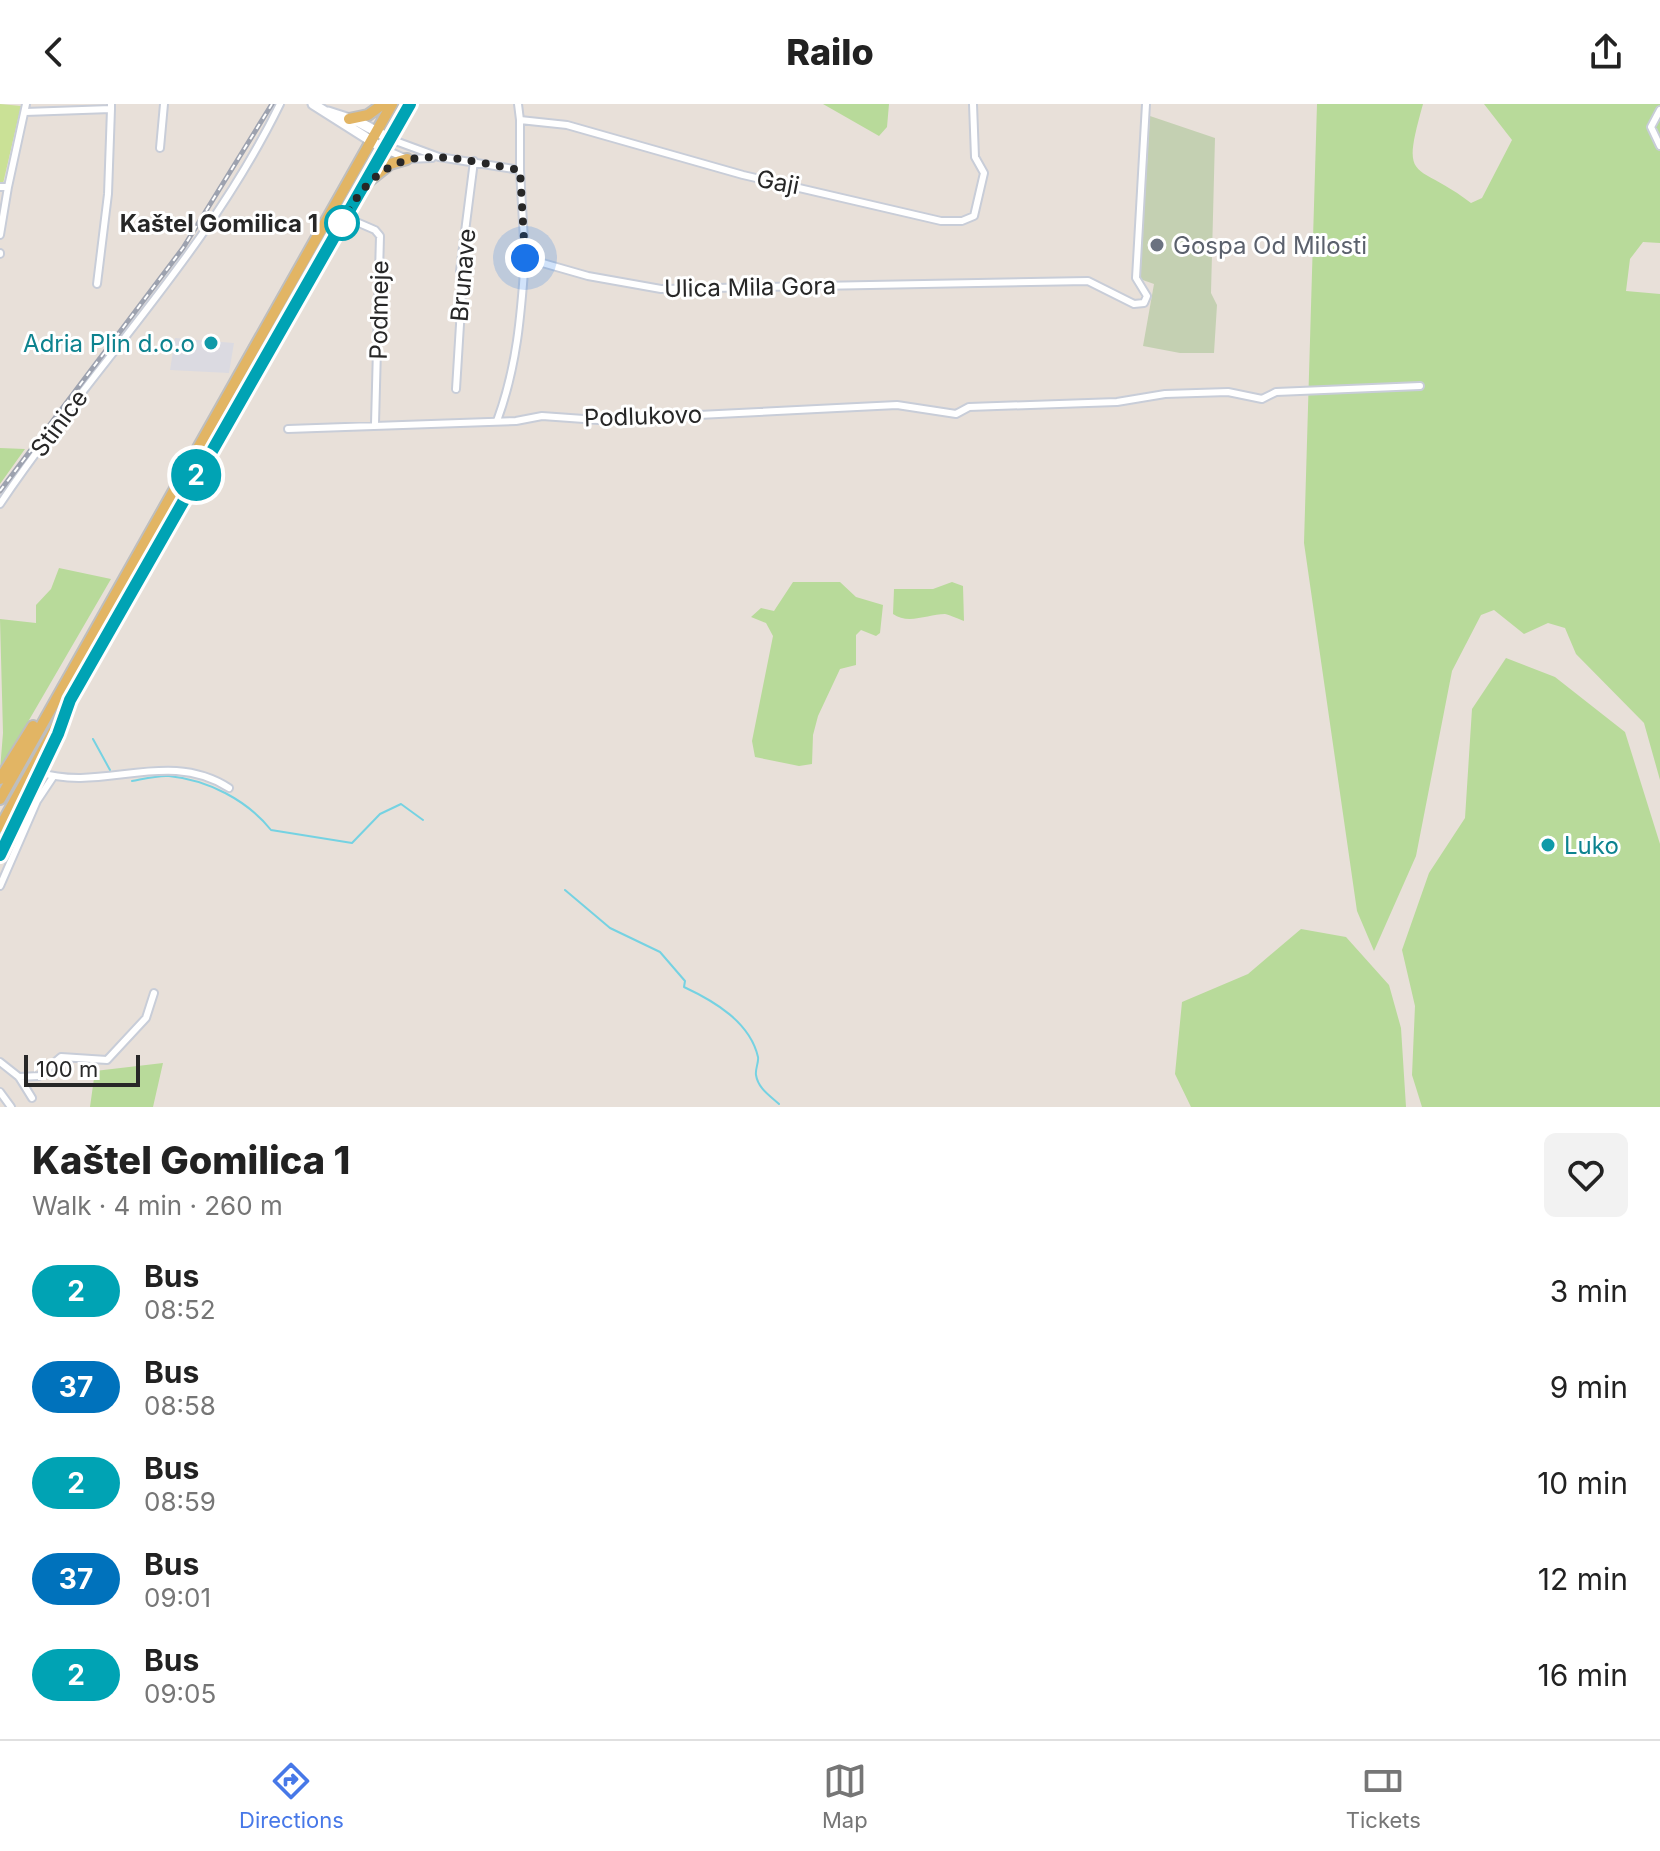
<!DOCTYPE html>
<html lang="en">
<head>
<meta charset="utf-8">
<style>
  body { margin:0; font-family:Inter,sans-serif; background:#f2f2f2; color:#222; height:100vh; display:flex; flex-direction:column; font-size:30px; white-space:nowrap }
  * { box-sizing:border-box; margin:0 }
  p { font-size:26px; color:#767676 }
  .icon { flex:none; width:44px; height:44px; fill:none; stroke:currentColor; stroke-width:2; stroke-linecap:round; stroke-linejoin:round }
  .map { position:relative; height:1003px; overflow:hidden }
  .panel { display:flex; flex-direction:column; background:#fff; flex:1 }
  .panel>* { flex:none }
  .badge { padding:0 16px; border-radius:26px; font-size:28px; line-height:52px }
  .scale { position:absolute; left:24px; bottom:20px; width:116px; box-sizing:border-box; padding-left:8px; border:4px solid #272727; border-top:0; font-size:22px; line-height:28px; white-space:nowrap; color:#272727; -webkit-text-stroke:6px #fff; paint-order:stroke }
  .you { position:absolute; width:40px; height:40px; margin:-20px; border:6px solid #fff; border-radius:50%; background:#1a73e8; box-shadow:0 0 0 12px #1a73e833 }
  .map>.badge { position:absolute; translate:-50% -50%; box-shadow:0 0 0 4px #fff }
  .round { display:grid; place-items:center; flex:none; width:84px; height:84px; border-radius:12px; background:#f2f2f2 }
  .overview { display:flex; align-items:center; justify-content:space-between; height:136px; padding:0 32px }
  h1 { font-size:38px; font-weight:800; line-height:60px }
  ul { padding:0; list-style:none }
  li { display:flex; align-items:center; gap:24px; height:96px; padding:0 32px }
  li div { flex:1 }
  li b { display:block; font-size:30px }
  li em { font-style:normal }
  li .badge { min-width:88px; font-weight:700; text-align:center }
  header { display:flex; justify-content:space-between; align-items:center; height:104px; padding:0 32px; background:#fff; font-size:36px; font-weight:800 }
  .tab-bar { display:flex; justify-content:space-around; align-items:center; height:112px; border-top:2px solid #e0e0e0; background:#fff; font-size:22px; color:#767676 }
  .tab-bar a { display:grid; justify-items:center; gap:4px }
  .tab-bar .active { color:#4778e8 }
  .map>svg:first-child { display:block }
  .industrial { fill:#dbdae1 }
  .green { fill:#b8da9a }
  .cemetery { fill:#c4d0b2 }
  .pitch { fill:#cae196 }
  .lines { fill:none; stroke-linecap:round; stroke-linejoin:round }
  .stream { stroke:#75d2e2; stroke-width:2 }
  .street-casing { stroke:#c8cdd8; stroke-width:10 }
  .secondary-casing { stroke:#c8cdd8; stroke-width:13 }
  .primary-casing { stroke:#bebebe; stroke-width:14 }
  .street { stroke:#fff; stroke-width:6 }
  .secondary { stroke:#fff; stroke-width:9 }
  .primary { stroke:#e2b564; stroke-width:10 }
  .rail-casing { stroke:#9da2af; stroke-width:5 }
  .rail { stroke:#fff; stroke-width:2; stroke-dasharray:6; stroke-linecap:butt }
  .line-casing { stroke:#fff; stroke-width:18 }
  .line { stroke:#00a3b4; stroke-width:12 }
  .walk { stroke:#272727; stroke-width:8; stroke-dasharray:0 14.4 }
  .stop-dot { fill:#fff; stroke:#00a3b4; stroke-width:4 }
  .worship-dot { fill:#6b7280; stroke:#fff; stroke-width:3 }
  .culture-dot { fill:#0f9aa8; stroke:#fff; stroke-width:3 }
  .labels { text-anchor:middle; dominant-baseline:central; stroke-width:6; stroke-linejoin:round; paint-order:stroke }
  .street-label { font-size:24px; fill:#272727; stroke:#fff }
  .stop-label { font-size:24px; font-weight:bold; fill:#272727; stroke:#fff; text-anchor:end }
  .worship-label { font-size:24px; fill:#5b616d; stroke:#fff; text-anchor:start }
  .culture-label { font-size:24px; fill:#0d838f; stroke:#fff; text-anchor:end }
</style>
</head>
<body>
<header><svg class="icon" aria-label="back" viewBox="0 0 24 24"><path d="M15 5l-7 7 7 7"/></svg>Railo<svg class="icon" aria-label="share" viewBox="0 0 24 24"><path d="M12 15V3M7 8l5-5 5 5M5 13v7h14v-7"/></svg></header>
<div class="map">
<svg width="1660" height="1003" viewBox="0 0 1660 1003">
  <rect width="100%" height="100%" fill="#e8e0d9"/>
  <path class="industrial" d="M 175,234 L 234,239 L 229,269 L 170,266 Z"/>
  <path class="green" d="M 823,0 L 889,0 L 887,23 L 879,32 Z
    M 1317,0 L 1423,0 C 1400,82 1415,56 1471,99 L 1482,94 L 1512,36 L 1484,0 L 1660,0 L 1660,139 L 1643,138 L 1630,155 L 1626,187 L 1660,190 L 1660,676 L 1644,619 L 1576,550 L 1565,524 L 1548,519 L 1524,530 L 1494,506 L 1481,511 L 1452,567 L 1416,752 L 1374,847 L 1357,807 L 1304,439 Z
    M 0,344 L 25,345 L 0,380 Z
    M 59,464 L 111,475 L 0,666 L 3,629 L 0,515 L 36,519 L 36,501 L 51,485 Z
    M 793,478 L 840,478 L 856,493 L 883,501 L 880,529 L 876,532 L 861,526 L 856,531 L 856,561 L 840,565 L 818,612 L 813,631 L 812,660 L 799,662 L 755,653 L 752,637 L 773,532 L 766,519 L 751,513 L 761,504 L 774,507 Z
    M 952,478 L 963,482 L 964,517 C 959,515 950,511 945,510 C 929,510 908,521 893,510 L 894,485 L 933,485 Z
    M 1506,554 L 1555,573 L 1625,628 L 1660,740 L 1660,1003 L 1422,1003 L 1412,971 L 1415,902 L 1402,846 L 1429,769 L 1465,714 L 1472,605 Z
    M 1301,825 L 1346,833 L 1389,881 L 1401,924 L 1406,1003 L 1191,1003 L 1175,970 L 1182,898 L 1248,870 Z
    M 163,959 L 153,1003 L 90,1003 L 95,967 Z"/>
  <path class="cemetery" d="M 1150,12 L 1215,34 L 1211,189 L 1217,201 L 1214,249 L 1180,249 L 1143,242 L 1154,180 L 1140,175 Z"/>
  <path class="pitch" d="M 0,0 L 21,2 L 2,84 L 0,84 Z"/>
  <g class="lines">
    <path class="stream" d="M 93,635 L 110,666
      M 132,677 C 143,675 158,671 169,672 C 208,676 247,696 271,726 L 352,739 L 380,710 L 401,700 L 423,716
      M 565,786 L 610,824 L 660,848 L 685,877 L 684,883 C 714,897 750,918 758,953 C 759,958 755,965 756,971 C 758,984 769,991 779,1000"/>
    <defs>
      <path id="street" d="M 518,0 L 520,16
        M 1660,6 L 1651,23 L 1660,42
        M 25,8 L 111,5 L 111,0
        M 390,35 L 439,53 L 520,66 L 525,154 L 588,172 L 661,185 L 1088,177 L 1134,200 L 1144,199 L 1147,192 L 1136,174 L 1146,0
        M 160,44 L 164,0
        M 384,45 L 407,55 L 432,54
        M 520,66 L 520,16 L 567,21 L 743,71 L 941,117 L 962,117 L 974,112 L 984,69 L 975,53 L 973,0
        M 0,83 L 8,83 L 26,0
        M 345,113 L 375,126 L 380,132 L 375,320
        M 0,131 L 8,83
        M 0,149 L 0,150
        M 97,180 L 108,90 L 111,5
        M 456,285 L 463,172 L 460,167 L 474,57
        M 497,317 C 517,263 521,211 525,154
        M 288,325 L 516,317 L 542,312 L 598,316 L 897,301 L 956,310 L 969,303 L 1117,298 L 1165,290 L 1228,288 L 1262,295 L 1276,288 L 1420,282
        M 0,400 C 91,265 208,148 280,0
        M 38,668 C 103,689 167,644 229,684
        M 0,782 L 37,697 L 53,673
        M 0,958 L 19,973 L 32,994
        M 19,973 L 39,972 L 61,953 L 107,956 L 146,914 L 154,889
        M 0,988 L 11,1003"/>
      <path id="secondary" d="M 313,0 L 384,45
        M 328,8 L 359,18 L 390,35"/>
      <path id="primary" d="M 349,15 L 368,11 L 383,0
        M 370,76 L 390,60 L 407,55
        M 0,675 L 33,622
        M 0,695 L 392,0
        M 0,723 L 269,241 L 410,0
        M 0,751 L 46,653"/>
    </defs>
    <use href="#street" class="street-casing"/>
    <use href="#secondary" class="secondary-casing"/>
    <use href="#primary" class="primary-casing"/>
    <use href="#street" class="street"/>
    <use href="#secondary" class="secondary"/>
    <use href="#primary" class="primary"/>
    <defs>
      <path id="rail" d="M 0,387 L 183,144 L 272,0"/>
    </defs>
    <use href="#rail" class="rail-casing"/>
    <use href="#rail" class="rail"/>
  </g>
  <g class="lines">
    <defs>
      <path id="line" d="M 0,751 L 58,630 L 70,596 L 410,0"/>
    </defs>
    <use href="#line" class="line-casing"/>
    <use href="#line" class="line"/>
    <path class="walk" d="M 342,119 C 386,32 438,51 520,66 L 525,154"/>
  </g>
  <circle class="stop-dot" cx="342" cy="119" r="16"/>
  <circle class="worship-dot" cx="1157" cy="141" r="8"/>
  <g class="culture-dot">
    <circle cx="211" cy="239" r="8"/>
    <circle cx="1548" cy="741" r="8"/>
  </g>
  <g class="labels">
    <g class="street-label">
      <text transform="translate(778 78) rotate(11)">Gaji</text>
      <text transform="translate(463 171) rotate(-85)">Brunave</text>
      <text transform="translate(750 183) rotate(-1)">Ulica Mila Gora</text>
      <text transform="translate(379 206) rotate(-89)">Podmeje</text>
      <text transform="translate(643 312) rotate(-2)">Podlukovo</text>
      <text transform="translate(59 319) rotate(-53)">Stinice</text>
    </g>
    <g class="stop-label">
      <text x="318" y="119">Kaštel Gomilica 1</text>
    </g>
    <g class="worship-label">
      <text x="1173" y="141">Gospa Od Milosti</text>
    </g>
    <g class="culture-label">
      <text x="195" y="239">Adria Plin d.o.o</text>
      <text x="1564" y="741" text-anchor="start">Luko</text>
    </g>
  </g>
</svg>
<div class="scale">100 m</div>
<div class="you" style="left:525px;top:154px"></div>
<b class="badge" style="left:196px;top:371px;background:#00a3b4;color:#fff">2</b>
</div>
<section class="panel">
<div class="overview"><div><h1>Kaštel Gomilica 1</h1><p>Walk · 4 min · 260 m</p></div><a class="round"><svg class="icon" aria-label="heart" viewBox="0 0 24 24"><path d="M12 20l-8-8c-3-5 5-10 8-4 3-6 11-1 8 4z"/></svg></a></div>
<ul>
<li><span class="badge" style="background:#00a3b4;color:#fff">2</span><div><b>Bus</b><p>08:52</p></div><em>3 min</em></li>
<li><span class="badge" style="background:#0072bc;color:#fff">37</span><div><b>Bus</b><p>08:58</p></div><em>9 min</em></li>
<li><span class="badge" style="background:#00a3b4;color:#fff">2</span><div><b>Bus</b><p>08:59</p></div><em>10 min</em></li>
<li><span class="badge" style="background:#0072bc;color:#fff">37</span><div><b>Bus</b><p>09:01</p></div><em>12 min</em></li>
<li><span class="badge" style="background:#00a3b4;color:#fff">2</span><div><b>Bus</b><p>09:05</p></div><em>16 min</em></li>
</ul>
</section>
<nav class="tab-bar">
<a class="active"><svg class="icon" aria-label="directions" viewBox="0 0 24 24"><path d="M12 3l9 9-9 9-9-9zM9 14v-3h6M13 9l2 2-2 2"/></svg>Directions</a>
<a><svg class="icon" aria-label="map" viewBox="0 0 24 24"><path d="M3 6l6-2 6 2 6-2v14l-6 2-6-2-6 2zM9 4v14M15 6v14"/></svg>Map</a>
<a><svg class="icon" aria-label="tickets" viewBox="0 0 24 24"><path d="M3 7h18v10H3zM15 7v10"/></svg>Tickets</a>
</nav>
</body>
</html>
